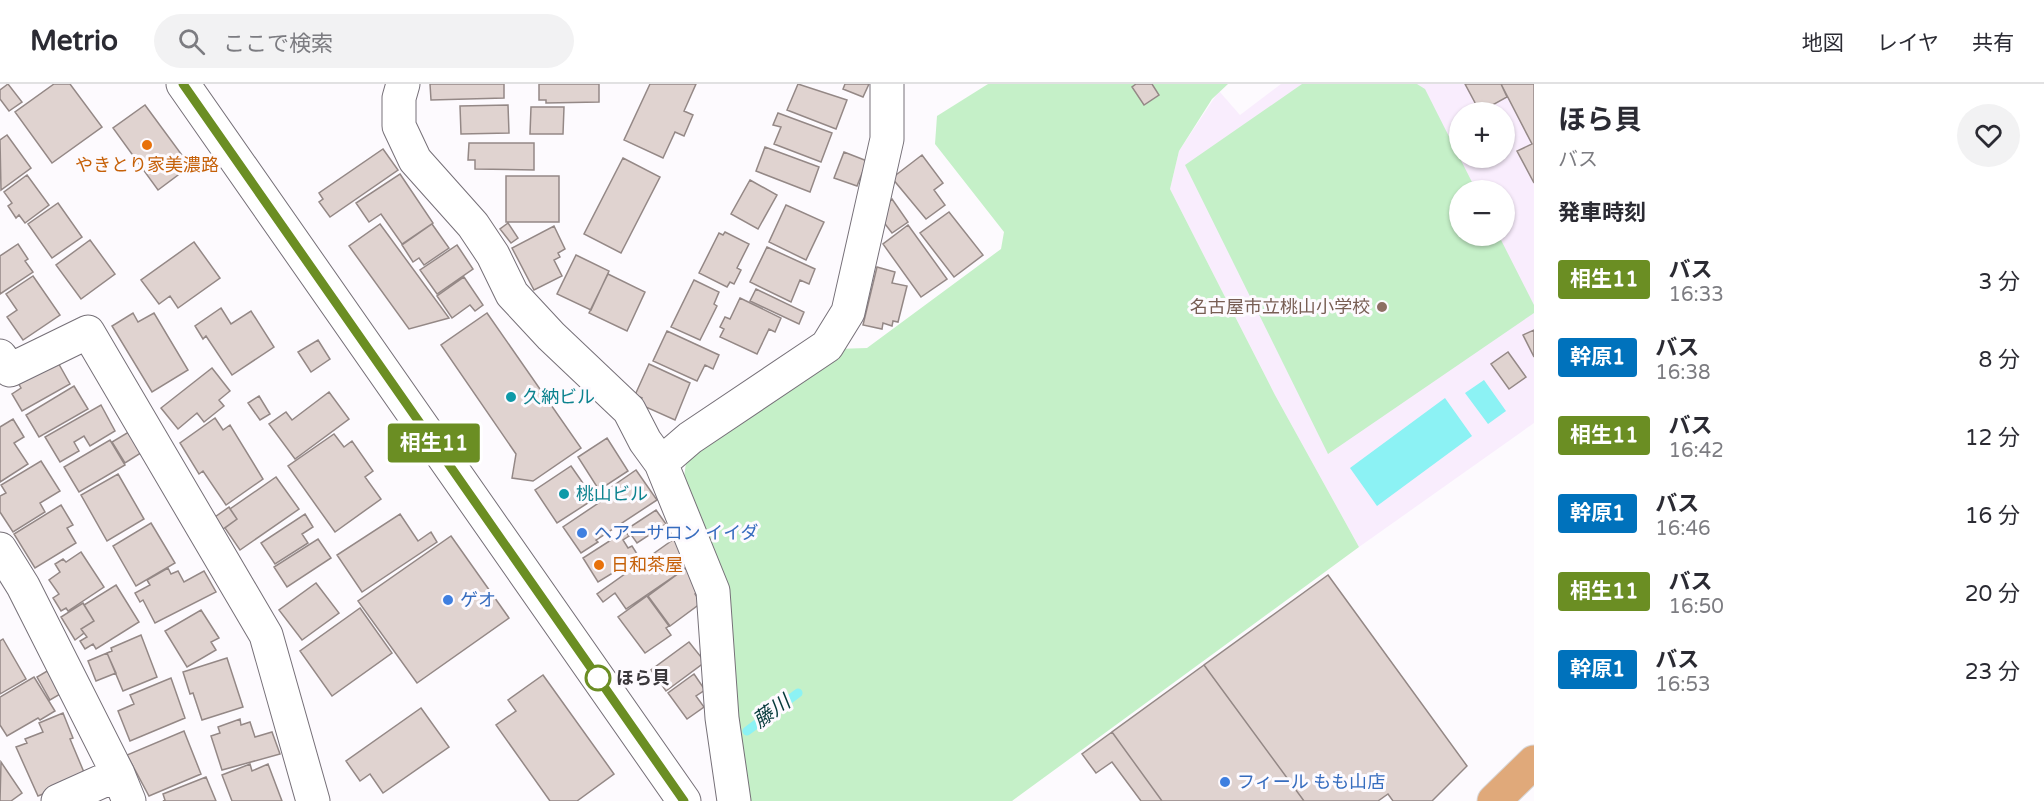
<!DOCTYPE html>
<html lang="ja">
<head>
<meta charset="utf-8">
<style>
  body { margin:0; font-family:"Varela Round","Noto Sans JP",sans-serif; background:#f2f2f3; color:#2b2b33; height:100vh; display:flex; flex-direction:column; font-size:22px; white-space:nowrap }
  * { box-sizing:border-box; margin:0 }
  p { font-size:20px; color:#7c7c81 }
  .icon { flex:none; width:33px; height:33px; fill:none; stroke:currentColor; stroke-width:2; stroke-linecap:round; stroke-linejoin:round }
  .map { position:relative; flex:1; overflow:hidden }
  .details { display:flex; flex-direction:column; background:#fff; width:510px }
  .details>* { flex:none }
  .badge { padding:0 12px; border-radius:4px; font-size:21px; line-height:39px }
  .buttons { position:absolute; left:1449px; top:18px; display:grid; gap:12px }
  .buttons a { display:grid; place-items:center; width:66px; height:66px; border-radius:50%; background:#fff; box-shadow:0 2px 4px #0004; font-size:30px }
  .map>.badge { position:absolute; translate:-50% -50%; box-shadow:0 0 0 3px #fff }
  h2 { padding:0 24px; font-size:22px; line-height:54px }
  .round { display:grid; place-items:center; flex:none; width:63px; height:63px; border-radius:32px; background:#f2f2f3 }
  .summary { display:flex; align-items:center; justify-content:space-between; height:102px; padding:0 24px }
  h1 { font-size:28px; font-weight:700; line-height:45px }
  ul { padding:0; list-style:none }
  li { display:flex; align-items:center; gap:18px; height:78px; padding:0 24px }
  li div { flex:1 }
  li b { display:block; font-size:22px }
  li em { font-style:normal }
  li .badge { min-width:66px; font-weight:700; text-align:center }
  header { display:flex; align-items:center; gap:36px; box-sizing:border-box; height:84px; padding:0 30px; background:#fff; border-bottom:2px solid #e1e1e2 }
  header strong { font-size:28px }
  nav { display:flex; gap:33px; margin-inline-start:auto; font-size:21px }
  .search { width:420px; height:54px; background:#f2f2f3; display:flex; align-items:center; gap:15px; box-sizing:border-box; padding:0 21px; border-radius:33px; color:#7c7c81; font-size:22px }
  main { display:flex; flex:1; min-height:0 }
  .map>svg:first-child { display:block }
  .built { fill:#f9edfd; fill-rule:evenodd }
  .green { fill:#c5f0c8 }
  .water { fill:#8cf2f4 }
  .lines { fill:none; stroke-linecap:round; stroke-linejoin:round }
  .stream { stroke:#8cf2f4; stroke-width:9 }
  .building { fill:#e0d3d0; stroke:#948886; stroke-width:1.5 }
  .minor-casing { stroke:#767078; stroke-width:35 }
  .major-casing { stroke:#d8d7d8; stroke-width:35 }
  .minor { stroke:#fff; stroke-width:33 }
  .major { stroke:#e0a97a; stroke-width:33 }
  .line-casing { stroke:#fff; stroke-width:14 }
  .line { stroke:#6b8e23; stroke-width:9 }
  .food-dot { fill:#e8710a; stroke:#fdfafe; stroke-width:2 }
  .education-dot { fill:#8d6e63; stroke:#fdfafe; stroke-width:2 }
  .culture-dot { fill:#0f9aa8; stroke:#fdfafe; stroke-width:2 }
  .shop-dot { fill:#3f7fe0; stroke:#fdfafe; stroke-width:2 }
  .stop-dot { fill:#fff; stroke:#6b8e23; stroke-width:3 }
  .labels { text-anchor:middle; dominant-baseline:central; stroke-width:6; stroke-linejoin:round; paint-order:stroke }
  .food-label { font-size:18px; fill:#c56008; stroke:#fdfafe }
  .education-label { font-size:18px; fill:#785e54; stroke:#fdfafe; text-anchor:end }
  .culture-label { font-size:18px; fill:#0d838f; stroke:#fdfafe; text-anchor:start }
  .shop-label { font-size:18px; fill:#366cbe; stroke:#fdfafe; text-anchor:start }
  .stop-label { font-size:18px; font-weight:bold; fill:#3a373b; stroke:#fdfafe; text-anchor:start }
  .water-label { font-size:20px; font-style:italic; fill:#05393a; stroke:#fdfafe }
</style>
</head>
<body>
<header>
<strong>Metrio</strong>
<div class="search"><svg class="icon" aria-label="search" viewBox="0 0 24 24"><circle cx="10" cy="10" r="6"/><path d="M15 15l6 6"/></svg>ここで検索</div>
<nav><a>地図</a><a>レイヤ</a><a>共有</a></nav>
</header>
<main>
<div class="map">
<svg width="1534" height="717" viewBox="0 0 1534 717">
  <rect width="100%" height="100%" fill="#fdfafe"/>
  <path class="built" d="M 1281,0 L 1534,0 L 1534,339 L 1359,463 L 1275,311 L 1170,105 L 1179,67 L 1219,7 L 1240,31 ZM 1460,28 L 1504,28 L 1504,74 L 1460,74 ZM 1460,106 L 1504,106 L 1504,152 L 1460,152 Z"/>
  <path class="green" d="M 988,0 L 1228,0 L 1212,15 L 1179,67 L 1170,105 L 1275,311 L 1359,463 L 1012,717 L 748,717 L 684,393 L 687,372 L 836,265 L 867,264 L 1001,165 L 1004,148 L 935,60 L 937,32 Z
    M 1302,0 L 1417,0 L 1425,5 L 1476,106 L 1460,106 L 1460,152 L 1499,152 L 1534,221 L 1534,229 L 1328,370 L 1185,81 Z"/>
  <path class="water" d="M 1484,296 L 1506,327 L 1488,340 L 1465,309 Z
    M 1445,314 L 1472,352 L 1377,422 L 1350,384 Z"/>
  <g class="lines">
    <path class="stream" d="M 747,647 L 798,609"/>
  </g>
  <path class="building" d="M 8,0 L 22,18 L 9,27 L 0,15 L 0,6 Z
    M 54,0 L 70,0 L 102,43 L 52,79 L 15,28 Z
    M 430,0 L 504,0 L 504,14 L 431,16 Z
    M 539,0 L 599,0 L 599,18 L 546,19 L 546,16 L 539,16 Z
    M 650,0 L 696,0 L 684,27 L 693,31 L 684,52 L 675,48 L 663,74 L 624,56 Z
    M 798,0 L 847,16 L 836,45 L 787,26 Z
    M 845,0 L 869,0 L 863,13 L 843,5 Z
    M 1136,0 L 1152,0 L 1159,11 L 1144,21 L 1132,3 Z
    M 1465,0 L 1501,0 L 1507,13 L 1480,28 Z
    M 1501,0 L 1534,0 L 1534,99 L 1517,67 L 1532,60 Z
    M 145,21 L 190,82 L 158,106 L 113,44 Z
    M 508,21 L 509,49 L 461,50 L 460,22 Z
    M 531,23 L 564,23 L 563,50 L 530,50 Z
    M 778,29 L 832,49 L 821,78 L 774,60 L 781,43 L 773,41 Z
    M 7,51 L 31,84 L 1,106 L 0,56 Z
    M 469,59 L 534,59 L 534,86 L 475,85 L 475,76 L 468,76 Z
    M 765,63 L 819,83 L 810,108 L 756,87 Z
    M 383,65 L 398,86 L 330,133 L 319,118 L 323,115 L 319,109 Z
    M 844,68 L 867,77 L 857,102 L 834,94 Z
    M 922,71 L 943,99 L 934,106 L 945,121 L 926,135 L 892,94 Z
    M 623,74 L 660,93 L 621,169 L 584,150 Z
    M 400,90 L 433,139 L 402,160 L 381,130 L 369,138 L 356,119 Z
    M 27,91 L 49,121 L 25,139 L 19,131 L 16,134 L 8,122 L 12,119 L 4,108 Z
    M 506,92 L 559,92 L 559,138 L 506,138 Z
    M 750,96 L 777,111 L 758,145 L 731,130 Z
    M 892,115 L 908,138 L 892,149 L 882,136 L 884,123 Z
    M 58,119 L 82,153 L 52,174 L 28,140 Z
    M 786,121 L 824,138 L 806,176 L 769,158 Z
    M 949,128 L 983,171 L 954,193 L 920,149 Z
    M 508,139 L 518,154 L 511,159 L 500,145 Z
    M 380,140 L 449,234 L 409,245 L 349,162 Z
    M 432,140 L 449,164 L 424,181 L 419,174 L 413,178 L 402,161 Z
    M 908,141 L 947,195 L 921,213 L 883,160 Z
    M 554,142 L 565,165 L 558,169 L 560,173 L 554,176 L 562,192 L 534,206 L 512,164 Z
    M 725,148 L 749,160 L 737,184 L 741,186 L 734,200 L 730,198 L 727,203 L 699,189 L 719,149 L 723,151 Z
    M 90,156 L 115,190 L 81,215 L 56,181 Z
    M 194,158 L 220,194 L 178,224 L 170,212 L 159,220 L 141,196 Z
    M 18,160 L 28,175 L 25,177 L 33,188 L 0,210 L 0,172 Z
    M 457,161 L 473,185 L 437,210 L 420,186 Z
    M 767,163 L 815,185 L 809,200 L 800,196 L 791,218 L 750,198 Z
    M 576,171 L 609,187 L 591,226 L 557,210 Z
    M 877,183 L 895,188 L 892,199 L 907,202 L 898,238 L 893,237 L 892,242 L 883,239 L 882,245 L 863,241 Z
    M 608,190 L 645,208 L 627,247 L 589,229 Z
    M 33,192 L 60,231 L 23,256 L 7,233 L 17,226 L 6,210 Z
    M 464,193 L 483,221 L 475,227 L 470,221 L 452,234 L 437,212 Z
    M 694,196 L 719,208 L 714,220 L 717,222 L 700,256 L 671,243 Z
    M 756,205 L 804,228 L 799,240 L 750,217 Z
    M 740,214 L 781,234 L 775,248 L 769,245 L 757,270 L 720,253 L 724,245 L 720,243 L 725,233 L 730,235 Z
    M 221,224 L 231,240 L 251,227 L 274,263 L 232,291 L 206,252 L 203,255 L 195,242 Z
    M 133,229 L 138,238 L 154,229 L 188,286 L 152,308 L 112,242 Z
    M 487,229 L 581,364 L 533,397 L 512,394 L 516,370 L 441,261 Z
    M 1534,246 L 1534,273 L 1523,251 Z
    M 667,247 L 719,271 L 713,285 L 705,281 L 697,297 L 653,277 Z
    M 318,256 L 330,275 L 311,288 L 298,268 Z
    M 1508,268 L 1526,293 L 1509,305 L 1491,280 Z
    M 56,275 L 70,300 L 22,327 L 12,310 L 21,304 L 17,297 Z
    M 649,280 L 690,299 L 675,336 L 639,320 L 642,314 L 635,311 Z
    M 212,284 L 230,307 L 219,316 L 224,322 L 204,338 L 197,329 L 178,345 L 161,324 Z
    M 74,302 L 88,325 L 39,353 L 26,331 Z
    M 329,308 L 349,335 L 295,375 L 269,340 L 286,328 L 292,336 Z
    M 259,312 L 270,330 L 260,336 L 248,319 Z
    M 101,321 L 115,347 L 90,362 L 84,352 L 74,358 L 79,367 L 60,378 L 45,353 Z
    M 215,334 L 223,346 L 230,341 L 263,395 L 226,421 L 203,387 L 199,390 L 180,359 Z
    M 13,335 L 24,353 L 14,359 L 28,380 L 0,398 L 0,343 Z
    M 132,346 L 144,367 L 125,379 L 112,358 Z
    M 334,350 L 344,363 L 352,357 L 373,387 L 365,393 L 381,415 L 335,448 L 288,382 Z
    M 607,354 L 628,387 L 599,406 L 578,373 Z
    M 110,356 L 125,381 L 79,408 L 64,383 Z
    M 41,377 L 60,407 L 40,419 L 45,428 L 13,448 L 0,428 L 0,412 L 6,409 L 1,401 Z
    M 571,382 L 594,415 L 557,439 L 535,406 Z
    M 636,386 L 657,416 L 596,456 L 598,458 L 581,469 L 563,443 L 600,418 L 597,413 Z
    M 118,390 L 144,435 L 107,457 L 81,411 Z
    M 276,393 L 299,425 L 240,466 L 225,444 L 237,435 L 230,425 Z
    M 61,421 L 73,441 L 67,444 L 76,459 L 35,484 L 14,450 Z
    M 229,423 L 237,435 L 223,445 L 215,433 Z
    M 656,426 L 666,440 L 637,459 L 627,445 Z
    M 305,430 L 313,443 L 302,450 L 308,459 L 275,480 L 261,459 Z
    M 400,430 L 418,457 L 431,448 L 437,458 L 362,508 L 337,471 Z
    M 151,439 L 175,479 L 136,502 L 113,462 Z
    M 625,447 L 629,452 L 623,456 L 628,464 L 632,462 L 639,473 L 598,498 L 583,474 Z
    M 451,452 L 509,534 L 417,599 L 358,517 Z
    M 318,455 L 331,474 L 287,503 L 274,483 Z
    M 674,455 L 684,470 L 679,473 L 686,484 L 626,525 L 615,509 L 603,518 L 597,510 Z
    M 81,468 L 104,503 L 68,527 L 66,524 L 61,527 L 53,514 L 59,510 L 49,496 L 60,488 L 55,480 L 63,475 L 66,478 Z
    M 168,484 L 171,490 L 178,487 L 184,498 L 204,487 L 216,508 L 155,539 L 143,516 L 140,518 L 135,509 L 150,501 L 147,496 Z
    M 686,484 L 702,505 L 695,510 L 701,519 L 670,542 L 648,512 Z
    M 1328,491 L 1467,682 L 1432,717 L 1393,717 L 1388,710 L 1378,717 L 1304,717 L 1204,581 Z
    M 316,499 L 339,529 L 302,556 L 279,526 Z
    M 116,501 L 139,538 L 96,565 L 93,560 L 85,565 L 80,557 L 87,553 L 81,545 L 94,537 L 84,521 Z
    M 647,512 L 669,542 L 666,544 L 671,551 L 645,569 L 618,533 Z
    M 83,519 L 94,537 L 81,545 L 84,549 L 75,556 L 61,533 Z
    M 360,524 L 392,569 L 332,612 L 300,567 Z
    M 201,526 L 219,554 L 211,558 L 216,566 L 187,583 L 165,547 Z
    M 141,551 L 157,593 L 123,607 L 107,569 L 112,567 L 111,564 Z
    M 3,555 L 26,595 L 0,610 L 0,557 Z
    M 689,558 L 705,578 L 666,607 L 651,586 Z
    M 107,569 L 116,589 L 96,597 L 88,577 Z
    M 227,574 L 243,623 L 202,636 L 193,609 L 190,610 L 183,588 Z
    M 1204,581 L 1304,717 L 1162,717 L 1112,648 Z
    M 54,583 L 67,606 L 50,616 L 37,593 Z
    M 694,590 L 705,606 L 696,612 L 704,623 L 687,635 L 668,609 Z
    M 543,591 L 614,690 L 577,717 L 550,717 L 496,641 L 516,627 L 508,616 Z
    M 34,593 L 55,627 L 40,636 L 38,634 L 7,652 L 0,641 L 0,613 Z
    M 171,594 L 185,634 L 130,657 L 118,627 L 134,620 L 130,611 Z
    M 421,624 L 449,663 L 383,709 L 370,690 L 360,697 L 346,677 Z
    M 63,629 L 73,654 L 70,655 L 86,693 L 38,712 L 16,663 L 27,659 L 25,655 L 43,648 L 39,639 Z
    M 240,635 L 241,641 L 250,638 L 255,653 L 272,648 L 280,670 L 222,686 L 211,652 L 220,649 L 218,643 Z
    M 184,647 L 201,690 L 149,712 L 127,671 Z
    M 1112,648 L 1162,717 L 1141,717 L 1112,678 L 1096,689 L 1082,670 Z
    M 1,678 L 22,709 L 11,717 L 0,717 Z
    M 250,680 L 252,687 L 268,680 L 282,717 L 232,717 L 222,691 Z
    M 206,693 L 216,717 L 163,717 L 165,716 L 163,710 Z"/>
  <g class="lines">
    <defs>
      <path id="minor" d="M 183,0 L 684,717
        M 403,0 L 399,14 L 399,42 L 415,76 L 473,141 L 493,171 L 512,210 L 551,252 L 629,326 L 645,357 L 661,379 L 713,507 L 722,634 L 734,717
        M 0,272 L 10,286 L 88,248 L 266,551 L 313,717
        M 661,379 L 690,354 L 827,262 L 848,228 L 887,55 L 887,0
        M 0,465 L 23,502 L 118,690 L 129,717
        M 58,717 L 118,690"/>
      <path id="major" d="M 1494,717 L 1534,678"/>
    </defs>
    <use href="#minor" class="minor-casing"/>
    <use href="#major" class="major-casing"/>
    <use href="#minor" class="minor"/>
    <use href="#major" class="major"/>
  </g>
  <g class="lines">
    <defs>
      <path id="line" d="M 183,0 L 684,717"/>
    </defs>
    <use href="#line" class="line-casing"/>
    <use href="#line" class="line"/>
  </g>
  <g class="food-dot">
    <circle cx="147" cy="61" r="6"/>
    <circle cx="599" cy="481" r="6"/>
  </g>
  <circle class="education-dot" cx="1382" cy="223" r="6"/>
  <g class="culture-dot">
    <circle cx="511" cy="313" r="6"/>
    <circle cx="564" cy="410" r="6"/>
  </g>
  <g class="shop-dot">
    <circle cx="582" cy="449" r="6"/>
    <circle cx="448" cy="516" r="6"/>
    <circle cx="1225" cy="698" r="6"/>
  </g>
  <circle class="stop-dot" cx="598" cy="594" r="12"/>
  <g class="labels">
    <g class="food-label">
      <text x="147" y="81">やきとり家美濃路</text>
      <text x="611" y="481" text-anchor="start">日和茶屋</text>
    </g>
    <g class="education-label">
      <text x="1370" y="223">名古屋市立桃山小学校</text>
    </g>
    <g class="culture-label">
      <text x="523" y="313">久納ビル</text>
      <text x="576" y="410">桃山ビル</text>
    </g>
    <g class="shop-label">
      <text x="594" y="449">ヘアーサロン イイダ</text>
      <text x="460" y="516">ゲオ</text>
      <text x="1237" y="698">フィール もも山店</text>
    </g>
    <g class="stop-label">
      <text x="616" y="594">ほら貝</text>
    </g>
    <g class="water-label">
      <text transform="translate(772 628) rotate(-36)">藤川</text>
    </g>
  </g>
</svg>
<div class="buttons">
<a>+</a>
<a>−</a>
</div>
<b class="badge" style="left:434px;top:359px;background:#6b8e23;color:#fff">相生11</b>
</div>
<section class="details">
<div class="summary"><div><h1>ほら貝</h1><p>バス</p></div><a class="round"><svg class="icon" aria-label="heart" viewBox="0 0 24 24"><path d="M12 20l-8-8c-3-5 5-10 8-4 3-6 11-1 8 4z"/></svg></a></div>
<h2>発車時刻</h2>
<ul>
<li><span class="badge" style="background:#6b8e23;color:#fff">相生11</span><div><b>バス</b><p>16:33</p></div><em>3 分</em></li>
<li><span class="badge" style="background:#0072bc;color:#fff">幹原1</span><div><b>バス</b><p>16:38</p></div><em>8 分</em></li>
<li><span class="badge" style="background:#6b8e23;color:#fff">相生11</span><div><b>バス</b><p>16:42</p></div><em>12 分</em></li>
<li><span class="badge" style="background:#0072bc;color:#fff">幹原1</span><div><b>バス</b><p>16:46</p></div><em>16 分</em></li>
<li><span class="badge" style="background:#6b8e23;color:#fff">相生11</span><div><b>バス</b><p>16:50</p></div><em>20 分</em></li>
<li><span class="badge" style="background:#0072bc;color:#fff">幹原1</span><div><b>バス</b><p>16:53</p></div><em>23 分</em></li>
</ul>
</section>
</main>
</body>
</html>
